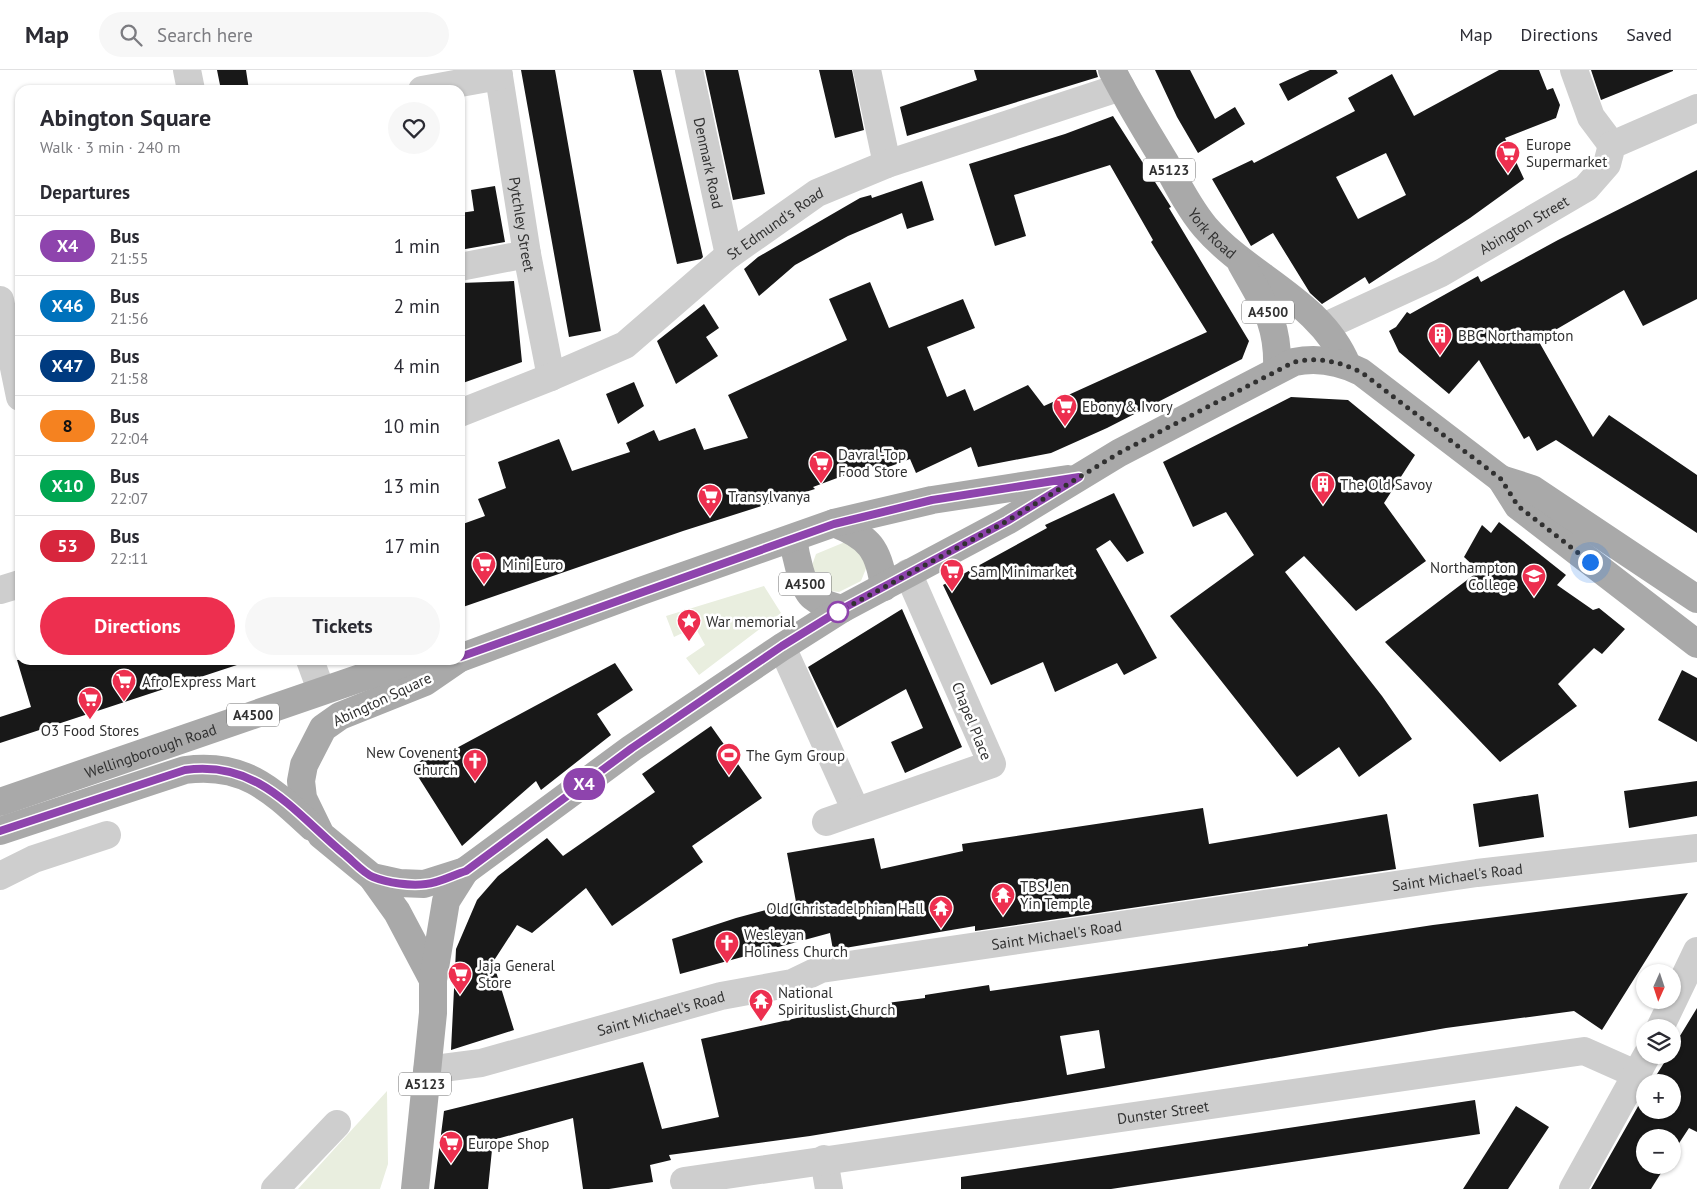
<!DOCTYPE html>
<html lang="en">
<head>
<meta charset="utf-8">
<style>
  body { margin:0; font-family:"PT Sans",sans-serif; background:#f7f7f7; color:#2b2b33; height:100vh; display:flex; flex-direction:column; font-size:19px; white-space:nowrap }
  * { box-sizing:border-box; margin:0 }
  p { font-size:16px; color:#7c7c81 }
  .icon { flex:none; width:28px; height:28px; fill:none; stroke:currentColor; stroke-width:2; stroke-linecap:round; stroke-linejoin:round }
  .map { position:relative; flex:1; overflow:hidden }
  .sheet { position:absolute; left:15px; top:15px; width:450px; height:580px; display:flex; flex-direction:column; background:#fff; border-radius:15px; box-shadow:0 1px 4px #0004 }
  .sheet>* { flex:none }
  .badge { padding:0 10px; border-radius:16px; font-size:18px; line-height:32px }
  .needle { width:32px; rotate:183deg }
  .controls { position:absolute; left:1636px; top:894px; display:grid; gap:10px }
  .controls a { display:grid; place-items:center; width:45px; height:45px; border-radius:50%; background:#fff; box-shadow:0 1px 4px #0004; font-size:25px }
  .you { position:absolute; width:25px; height:25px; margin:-12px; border:4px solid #fff; border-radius:50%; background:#1a73e8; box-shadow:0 0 0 8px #1a73e833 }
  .map>.badge { position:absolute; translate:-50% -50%; box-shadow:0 0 0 2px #fff }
  h2 { padding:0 25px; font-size:19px; line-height:45px }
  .round { display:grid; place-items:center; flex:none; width:52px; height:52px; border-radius:26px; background:#f7f7f7 }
  .overview { display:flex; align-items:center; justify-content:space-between; height:85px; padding:0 25px }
  h1 { font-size:24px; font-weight:700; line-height:38px }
  .action { display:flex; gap:10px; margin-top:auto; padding:10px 25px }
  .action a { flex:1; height:58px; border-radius:30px; background:#ed2f4f; color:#fff; font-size:20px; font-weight:700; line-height:58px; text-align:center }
  .action a+a { background:#f7f7f7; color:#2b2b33 }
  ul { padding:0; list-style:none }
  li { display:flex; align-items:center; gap:15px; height:60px; padding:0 25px; border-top:1px solid #e1e1e2 }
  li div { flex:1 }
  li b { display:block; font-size:19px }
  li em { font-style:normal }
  li .badge { min-width:55px; font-weight:700; text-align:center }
  header { display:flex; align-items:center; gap:30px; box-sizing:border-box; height:70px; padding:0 25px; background:#fff; border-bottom:1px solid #e1e1e2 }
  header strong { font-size:24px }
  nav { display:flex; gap:28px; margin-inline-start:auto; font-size:18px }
  .search { width:350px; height:45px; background:#f7f7f7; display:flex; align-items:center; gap:12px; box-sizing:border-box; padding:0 18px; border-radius:28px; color:#7c7c81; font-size:19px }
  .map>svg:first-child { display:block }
  .green { fill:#e9eedf }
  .building { fill:#181818; fill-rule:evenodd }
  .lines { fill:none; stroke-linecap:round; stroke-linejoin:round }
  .minor { stroke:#cecece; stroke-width:28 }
  .major { stroke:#a9a9a9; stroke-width:28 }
  .line-casing { stroke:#fff; stroke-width:11 }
  .line { stroke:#8e44ad; stroke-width:8 }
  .walk { stroke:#313131; stroke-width:5; stroke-dasharray:0 9 }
  .stop-dot { fill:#fff; stroke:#8e44ad; stroke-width:2.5 }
  .labels { text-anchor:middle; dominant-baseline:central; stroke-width:5; stroke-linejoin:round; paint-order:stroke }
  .shield { fill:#fff; stroke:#6f6f6f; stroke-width:1 }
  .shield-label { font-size:14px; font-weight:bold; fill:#313131 }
  .poi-label { font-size:15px; fill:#313131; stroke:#fff; text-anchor:start }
  .street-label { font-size:15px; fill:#313131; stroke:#fff }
</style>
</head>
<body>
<header>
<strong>Map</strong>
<div class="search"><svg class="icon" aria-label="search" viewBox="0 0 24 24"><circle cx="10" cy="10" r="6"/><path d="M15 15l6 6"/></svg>Search here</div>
<nav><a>Map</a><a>Directions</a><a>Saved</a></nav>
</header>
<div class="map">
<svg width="1697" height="1119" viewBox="0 0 1697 1119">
  <rect width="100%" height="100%" fill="#fff"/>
  <path class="green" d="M 845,472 L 859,479 L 867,496 L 861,511 L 839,522 L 822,520 L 811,498 L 816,484 Z
    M 764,516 L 781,543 L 699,605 L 686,588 L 705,575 L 695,557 L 674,567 L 666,546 Z
    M 387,1021 L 388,1094 L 380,1119 L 298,1119 Z"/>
  <path class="building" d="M 217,0 L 246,0 L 249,20 L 221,20 Z
    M 521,0 L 555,0 L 601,261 L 569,267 Z
    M 633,0 L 661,0 L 703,187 L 701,189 L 677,194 Z
    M 705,0 L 738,0 L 765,124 L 733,130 Z
    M 819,0 L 852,0 L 864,60 L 835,68 Z
    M 974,0 L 1096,0 L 1098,7 L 907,66 L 900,37 L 977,10 Z
    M 1155,0 L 1190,0 L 1215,49 L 1235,37 L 1245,54 L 1198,83 L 1177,47 Z
    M 1310,0 L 1336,0 L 1338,3 L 1288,31 L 1279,14 Z
    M 1499,0 L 1539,0 L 1547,20 L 1553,18 L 1560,35 L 1556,48 L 1505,68 L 1524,109 L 1470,148 L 1369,214 L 1365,207 L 1322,234 L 1310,223 L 1273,163 L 1251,176 L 1212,109 L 1252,90 L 1254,93 L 1355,41 L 1348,28 L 1392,4 L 1414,46 ZM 1386,83 L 1406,125 L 1358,149 L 1336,107 Z
    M 1591,0 L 1673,0 L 1673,1 L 1601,30 Z
    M 1113,46 L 1171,137 L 1169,138 L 1249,271 L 1242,289 L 1107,358 L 1051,383 L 978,397 L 971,377 L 916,403 L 910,389 L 875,402 L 872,395 L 813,417 L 815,419 L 683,461 L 460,538 L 460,455 L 485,446 L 478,429 L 506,418 L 498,392 L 559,369 L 572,401 L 630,382 L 626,373 L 654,360 L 659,371 L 695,358 L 704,380 L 748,368 L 728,325 L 847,270 L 829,229 L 870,212 L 889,258 L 963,229 L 975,258 L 927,277 L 947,327 L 965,319 L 974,341 L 1028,315 L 1044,336 L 1207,262 L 1151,172 L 1153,170 L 1110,95 L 1014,125 L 1026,166 L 995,176 L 969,94 L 1065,64 Z
    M 1697,100 L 1697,229 L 1643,256 L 1624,220 L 1538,270 L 1593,367 L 1609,345 L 1697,405 L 1697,463 L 1556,370 L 1537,381 L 1529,366 L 1524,369 L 1479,290 L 1449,324 L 1399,282 L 1389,261 L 1396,257 L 1407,242 L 1410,244 L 1478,206 L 1481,212 L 1558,170 Z
    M 922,111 L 934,150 L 907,159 L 902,143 L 848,166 L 795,195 L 759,226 L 744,199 L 758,187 L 860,128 L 871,125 L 872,128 Z
    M 495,116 L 505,172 L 460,180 L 460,143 L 474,141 L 471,120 Z
    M 514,211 L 522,292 L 460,314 L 460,213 Z
    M 704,234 L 719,258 L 706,267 L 718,286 L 676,314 L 657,271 Z
    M 634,312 L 644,336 L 618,354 L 606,324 Z
    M 1291,327 L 1348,330 L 1415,385 L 1384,433 L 1426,491 L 1356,541 L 1304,486 L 1285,502 L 1382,626 L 1412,669 L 1359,707 L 1339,677 L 1297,707 L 1170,546 L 1254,485 L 1226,442 L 1193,457 L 1163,392 Z
    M 1114,423 L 1144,483 L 1127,492 L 1110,470 L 1096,479 L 1157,588 L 1124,605 L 1117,593 L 1055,622 L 1043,592 L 991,615 L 943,515 L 1047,458 L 1045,455 Z
    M 1499,452 L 1566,505 L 1557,515 L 1593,540 L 1599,538 L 1625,559 L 1602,584 L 1594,578 L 1558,614 L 1577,636 L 1500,692 L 1385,572 L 1479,501 L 1464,487 L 1482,455 L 1491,463 Z
    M 902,539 L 962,677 L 905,703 L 891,672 L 923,658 L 906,619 L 837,658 L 808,597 Z
    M 17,590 L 239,590 L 240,594 L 0,673 L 0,647 L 31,637 Z
    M 615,593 L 633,620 L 597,644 L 611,665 L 541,720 L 536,711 L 462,776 L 412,697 L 433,682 L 438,688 Z
    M 1682,600 L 1697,608 L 1697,672 L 1658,650 Z
    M 711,656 L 762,728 L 692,776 L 703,792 L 612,856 L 586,818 L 532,863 L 517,855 L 493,892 L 514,960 L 451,980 L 456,879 L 477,830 L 498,806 L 547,768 L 563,786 L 655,722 L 642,704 Z
    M 1697,711 L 1697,746 L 1629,758 L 1624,721 Z
    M 1538,724 L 1544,767 L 1479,777 L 1473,734 Z
    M 1203,738 L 1209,774 L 1387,744 L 1396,799 L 975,861 L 975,856 L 833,880 L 830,863 L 680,904 L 672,869 L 736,848 L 796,832 L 787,783 L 874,768 L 881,799 L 963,781 L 962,774 Z
    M 1688,823 L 1602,960 L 1574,941 L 1446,958 L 1108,1017 L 810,1066 L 669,1085 L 671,1090 L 650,1095 L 653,1112 L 609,1119 L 583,1119 L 573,1048 L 493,1070 L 488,1119 L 434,1119 L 444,1041 L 643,992 L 662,1059 L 719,1047 L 701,969 L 806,946 L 887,936 L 887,933 L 925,928 L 925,925 L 989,915 L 990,921 L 1308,876 L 1308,874 L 1433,855 ZM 1099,960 L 1105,998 L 1067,1005 L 1060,966 Z
    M 1697,938 L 1697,1062 L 1689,1058 L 1672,1084 L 1672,1068 L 1645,1068 L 1645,1095 L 1666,1095 L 1651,1119 L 1591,1119 L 1645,1024 L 1645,1040 L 1672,1040 L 1672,1012 L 1652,1012 L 1669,985 L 1672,985 L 1672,979 Z
    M 1475,1030 L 1480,1064 L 1111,1119 L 961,1119 L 961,1107 Z
    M 1516,1036 L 1549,1057 L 1508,1119 L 1463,1119 Z"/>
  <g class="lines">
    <g class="minor">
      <path d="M 187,0 L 191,20"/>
      <path id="s1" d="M 498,0 L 527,184 L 551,307"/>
      <path id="s2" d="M 689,0 L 729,185"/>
      <path d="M 867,0 L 887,94"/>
      <path d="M 1574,0 L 1591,47 L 1612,75"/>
      <path d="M 422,20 L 499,6"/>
      <path d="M 460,197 L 527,184"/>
      <path d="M 0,230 L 20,327"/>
      <path id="s3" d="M 1330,254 L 1441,203 L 1586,118 L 1607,94 L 1612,75 L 1697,38"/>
      <path id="s4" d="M 460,343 L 551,307 L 625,275 L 729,185 L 817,123 L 887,94 L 1121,17"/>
      <path d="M 0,520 L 20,514"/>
      <path d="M 782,577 L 856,741"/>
      <path d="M 310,590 L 321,620"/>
      <path d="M 826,752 L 992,694 L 908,503"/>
      <path d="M 0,806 L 34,789 L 107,765"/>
      <path d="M 1660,958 L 1697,881"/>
      <path id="s5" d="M 427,1000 L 481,993 L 721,926 L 792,913 L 821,899 L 1477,803 L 1697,778"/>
      <path d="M 824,1089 L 829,1119"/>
      <path id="s6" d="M 684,1111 L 1584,981 L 1638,1005"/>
      <path d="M 275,1119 L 337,1054"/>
      <path d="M 1573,1119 L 1647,985"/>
    </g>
    <g class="major">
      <path id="s7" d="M 1112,0 C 1128,32 1147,62 1165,92 C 1177,114 1189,138 1205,157 C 1248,207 1321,231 1347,295"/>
      <path d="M 1241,193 C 1263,233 1279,252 1277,300"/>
      <path d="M 1501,409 L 1518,436 L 1697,574"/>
      <path d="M 834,453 C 869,467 879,479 884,517"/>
      <path d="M 793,468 C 795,482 802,519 813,527 C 821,534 832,536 842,539"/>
      <path d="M 460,588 L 641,521 L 834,453 L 932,430 L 1068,409"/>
      <path d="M 457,590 L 425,612 L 340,646 L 323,658 L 304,695 L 301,711 L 303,728 L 321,765 L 372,807 L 399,813 L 424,814 L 465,801 L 632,678 L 782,577 L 842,539 L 1007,451 L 1119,383 L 1294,292 C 1318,287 1339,291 1361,302 L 1501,409 L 1532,419 L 1697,529"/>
      <path id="s8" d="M 0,732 L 413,590"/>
      <path d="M 0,761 L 185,700 C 244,692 272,720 312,757"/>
      <path d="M 372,807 L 397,842 L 433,910"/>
      <path d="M 415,1119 L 433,943 L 433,910 L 446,831 L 465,801"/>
    </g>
  </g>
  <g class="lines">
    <defs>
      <path id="line" d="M 0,761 L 185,700 C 258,690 293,741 343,783 C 352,790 363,803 373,807 C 388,813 410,816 426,814 C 439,813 453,805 466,801 L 632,678 L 782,576 L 842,539 L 1007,451 L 1079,407 L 932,430 L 834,454 L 460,587"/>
    </defs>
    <use href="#line" class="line-casing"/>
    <use href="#line" class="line"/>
    <path class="walk" d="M 838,542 L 1007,451 L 1119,383 L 1294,292 C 1318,287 1338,291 1361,302 L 1501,409 L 1518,436 L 1590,492"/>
  </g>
  <defs>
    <symbol id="supermarket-pin" viewBox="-11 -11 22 30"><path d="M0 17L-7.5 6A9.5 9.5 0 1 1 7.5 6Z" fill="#ed2f4f" stroke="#fff"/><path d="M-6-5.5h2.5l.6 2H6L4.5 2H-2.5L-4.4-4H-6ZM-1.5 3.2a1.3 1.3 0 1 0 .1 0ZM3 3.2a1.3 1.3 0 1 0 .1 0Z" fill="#fff"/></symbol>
    <symbol id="building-pin" viewBox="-11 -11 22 30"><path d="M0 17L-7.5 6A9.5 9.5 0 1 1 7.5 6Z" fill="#ed2f4f" stroke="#fff"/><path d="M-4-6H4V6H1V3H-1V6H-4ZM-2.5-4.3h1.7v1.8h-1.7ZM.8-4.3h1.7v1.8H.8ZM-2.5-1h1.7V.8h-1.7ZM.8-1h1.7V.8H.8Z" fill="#fff"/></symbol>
    <symbol id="university-pin" viewBox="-11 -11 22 30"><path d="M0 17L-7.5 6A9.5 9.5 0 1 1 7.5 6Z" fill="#ed2f4f" stroke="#fff"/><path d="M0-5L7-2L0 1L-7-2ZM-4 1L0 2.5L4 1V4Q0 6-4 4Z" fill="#fff"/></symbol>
    <symbol id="sight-pin" viewBox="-11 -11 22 30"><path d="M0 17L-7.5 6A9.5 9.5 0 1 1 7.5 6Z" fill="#ed2f4f" stroke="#fff"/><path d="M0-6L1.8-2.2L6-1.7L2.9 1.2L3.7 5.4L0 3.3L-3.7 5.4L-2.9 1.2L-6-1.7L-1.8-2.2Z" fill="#fff"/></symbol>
    <symbol id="stadium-pin" viewBox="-11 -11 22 30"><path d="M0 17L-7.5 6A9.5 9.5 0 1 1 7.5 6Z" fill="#ed2f4f" stroke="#fff"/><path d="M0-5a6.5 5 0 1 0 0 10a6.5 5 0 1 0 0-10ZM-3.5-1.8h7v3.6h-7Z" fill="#fff"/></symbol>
    <symbol id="church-pin" viewBox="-11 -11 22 30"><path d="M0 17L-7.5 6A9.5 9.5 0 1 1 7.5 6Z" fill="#ed2f4f" stroke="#fff"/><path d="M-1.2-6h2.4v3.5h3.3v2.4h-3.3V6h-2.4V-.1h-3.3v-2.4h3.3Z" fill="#fff"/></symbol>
    <symbol id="temple-pin" viewBox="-11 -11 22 30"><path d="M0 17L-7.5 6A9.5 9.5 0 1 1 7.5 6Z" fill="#ed2f4f" stroke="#fff"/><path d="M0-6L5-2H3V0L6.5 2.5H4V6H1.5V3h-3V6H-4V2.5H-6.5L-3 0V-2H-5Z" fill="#fff"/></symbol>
  </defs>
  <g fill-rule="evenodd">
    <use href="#supermarket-pin" x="1494" y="69" width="28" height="38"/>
    <use href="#building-pin" x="1426" y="251" width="28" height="38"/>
    <use href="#supermarket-pin" x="1051" y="322" width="28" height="38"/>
    <use href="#supermarket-pin" x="807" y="379" width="28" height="38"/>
    <use href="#building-pin" x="1309" y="400" width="28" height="38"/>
    <use href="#supermarket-pin" x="696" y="412" width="28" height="38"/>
    <use href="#supermarket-pin" x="470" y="480" width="28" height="38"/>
    <use href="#supermarket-pin" x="938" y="487" width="28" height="38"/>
    <use href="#university-pin" x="1520" y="492" width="28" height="38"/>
    <use href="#sight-pin" x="675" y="537" width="28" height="38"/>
    <use href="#supermarket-pin" x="110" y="597" width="28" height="38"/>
    <use href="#supermarket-pin" x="76" y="615" width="28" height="38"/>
    <use href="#stadium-pin" x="715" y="671" width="28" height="38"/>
    <use href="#church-pin" x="461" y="677" width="28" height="38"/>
    <use href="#temple-pin" x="989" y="811" width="28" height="38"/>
    <use href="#temple-pin" x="927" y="824" width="28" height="38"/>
    <use href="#church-pin" x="713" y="859" width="28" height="38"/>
    <use href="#supermarket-pin" x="446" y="890" width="28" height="38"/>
    <use href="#temple-pin" x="747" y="917" width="28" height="38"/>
    <use href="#supermarket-pin" x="437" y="1059" width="28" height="38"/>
  </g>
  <circle class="stop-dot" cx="838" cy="542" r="10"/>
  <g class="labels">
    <g class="shield">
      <rect x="1143" y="88.5" width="52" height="23" rx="4"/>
      <rect x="1242" y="230.5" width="52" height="23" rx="4"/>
      <rect x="779" y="502.5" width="52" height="23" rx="4"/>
      <rect x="227" y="633.5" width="52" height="23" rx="4"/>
      <rect x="399" y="1002.5" width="52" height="23" rx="4"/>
    </g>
    <g class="shield-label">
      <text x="1169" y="100">A5123</text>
      <text x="1268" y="242">A4500</text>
      <text x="805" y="514">A4500</text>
      <text x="253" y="645">A4500</text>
      <text x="425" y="1014">A5123</text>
    </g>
    <g class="poi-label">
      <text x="1526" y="74">Europe<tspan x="1526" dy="17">Supermarket</tspan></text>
      <text x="1458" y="265">BBC Northampton</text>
      <text x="1082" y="336">Ebony &amp; Ivory</text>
      <text x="838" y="384">Davral-Top<tspan x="838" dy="17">Food Store</tspan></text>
      <text x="1340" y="414">The Old Savoy</text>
      <text x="728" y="426">Transylvanya</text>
      <text x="502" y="494">Mini Euro</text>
      <text x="1516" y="497" text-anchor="end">Northampton<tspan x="1516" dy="17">College</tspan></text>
      <text x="970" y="501">Sam Minimarket</text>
      <text x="706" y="551">War memorial</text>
      <text x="142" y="611">Afro Express Mart</text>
      <text x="90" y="660" text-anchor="middle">O3 Food Stores</text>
      <text x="458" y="682" text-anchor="end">New Covenent<tspan x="458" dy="17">Church</tspan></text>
      <text x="746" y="685">The Gym Group</text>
      <text x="1020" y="816">TBS Jen<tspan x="1020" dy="17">Yin Temple</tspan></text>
      <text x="924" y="838" text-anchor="end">Old Christadelphian Hall</text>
      <text x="744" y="864">Wesleyan<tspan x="744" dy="17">Holiness Church</tspan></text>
      <text x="478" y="895">Jaja General<tspan x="478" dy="17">Store</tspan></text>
      <text x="778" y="922">National<tspan x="778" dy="17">Spirituslist Church</tspan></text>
      <text x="468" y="1073">Europe Shop</text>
    </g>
    <g class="street-label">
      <text stroke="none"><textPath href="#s2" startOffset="95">Denmark Road</textPath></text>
      <text stroke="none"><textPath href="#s1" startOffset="156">Pytchley Street</textPath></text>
      <text stroke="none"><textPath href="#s4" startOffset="372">St Edmund's Road</textPath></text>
      <text stroke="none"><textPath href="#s3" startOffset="218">Abington Street</textPath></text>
      <text stroke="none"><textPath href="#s7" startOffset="192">York Road</textPath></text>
      <text transform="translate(382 629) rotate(-25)">Abington Square</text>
      <text transform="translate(972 651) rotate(68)">Chapel Place</text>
      <text stroke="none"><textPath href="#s8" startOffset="159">Wellingborough Road</textPath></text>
      <text stroke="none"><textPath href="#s5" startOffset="1051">Saint Michael's Road</textPath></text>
      <text stroke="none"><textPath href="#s5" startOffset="646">Saint Michael's Road</textPath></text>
      <text stroke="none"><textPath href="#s5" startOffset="241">Saint Michael's Road</textPath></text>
      <text stroke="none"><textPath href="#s6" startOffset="484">Dunster Street</textPath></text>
    </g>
  </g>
</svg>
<div class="controls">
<a><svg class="needle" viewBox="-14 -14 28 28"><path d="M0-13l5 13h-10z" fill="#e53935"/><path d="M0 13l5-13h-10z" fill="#7c7c81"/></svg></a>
<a><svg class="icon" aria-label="layers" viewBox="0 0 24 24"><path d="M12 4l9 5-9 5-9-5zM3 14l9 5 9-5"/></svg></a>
<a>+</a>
<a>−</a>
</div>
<div class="you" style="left:1590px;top:492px"></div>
<b class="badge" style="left:584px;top:714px;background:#8e44ad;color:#fff">X4</b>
<section class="sheet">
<div class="overview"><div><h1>Abington Square</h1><p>Walk · 3 min · 240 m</p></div><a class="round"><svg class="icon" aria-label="heart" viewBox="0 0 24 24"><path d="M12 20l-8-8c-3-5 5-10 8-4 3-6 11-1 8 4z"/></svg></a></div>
<h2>Departures</h2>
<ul>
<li><span class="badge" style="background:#8e44ad;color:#fff">X4</span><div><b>Bus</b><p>21:55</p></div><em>1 min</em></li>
<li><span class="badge" style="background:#0072bc;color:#fff">X46</span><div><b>Bus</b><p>21:56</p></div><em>2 min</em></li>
<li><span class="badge" style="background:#003b80;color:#fff">X47</span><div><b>Bus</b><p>21:58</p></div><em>4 min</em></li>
<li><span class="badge" style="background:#f58220;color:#111">8</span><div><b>Bus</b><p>22:04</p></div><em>10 min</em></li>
<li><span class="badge" style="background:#00a651;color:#fff">X10</span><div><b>Bus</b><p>22:07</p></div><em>13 min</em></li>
<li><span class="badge" style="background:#d7263d;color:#fff">53</span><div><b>Bus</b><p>22:11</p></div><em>17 min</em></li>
</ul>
<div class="action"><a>Directions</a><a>Tickets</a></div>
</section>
</div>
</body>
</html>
